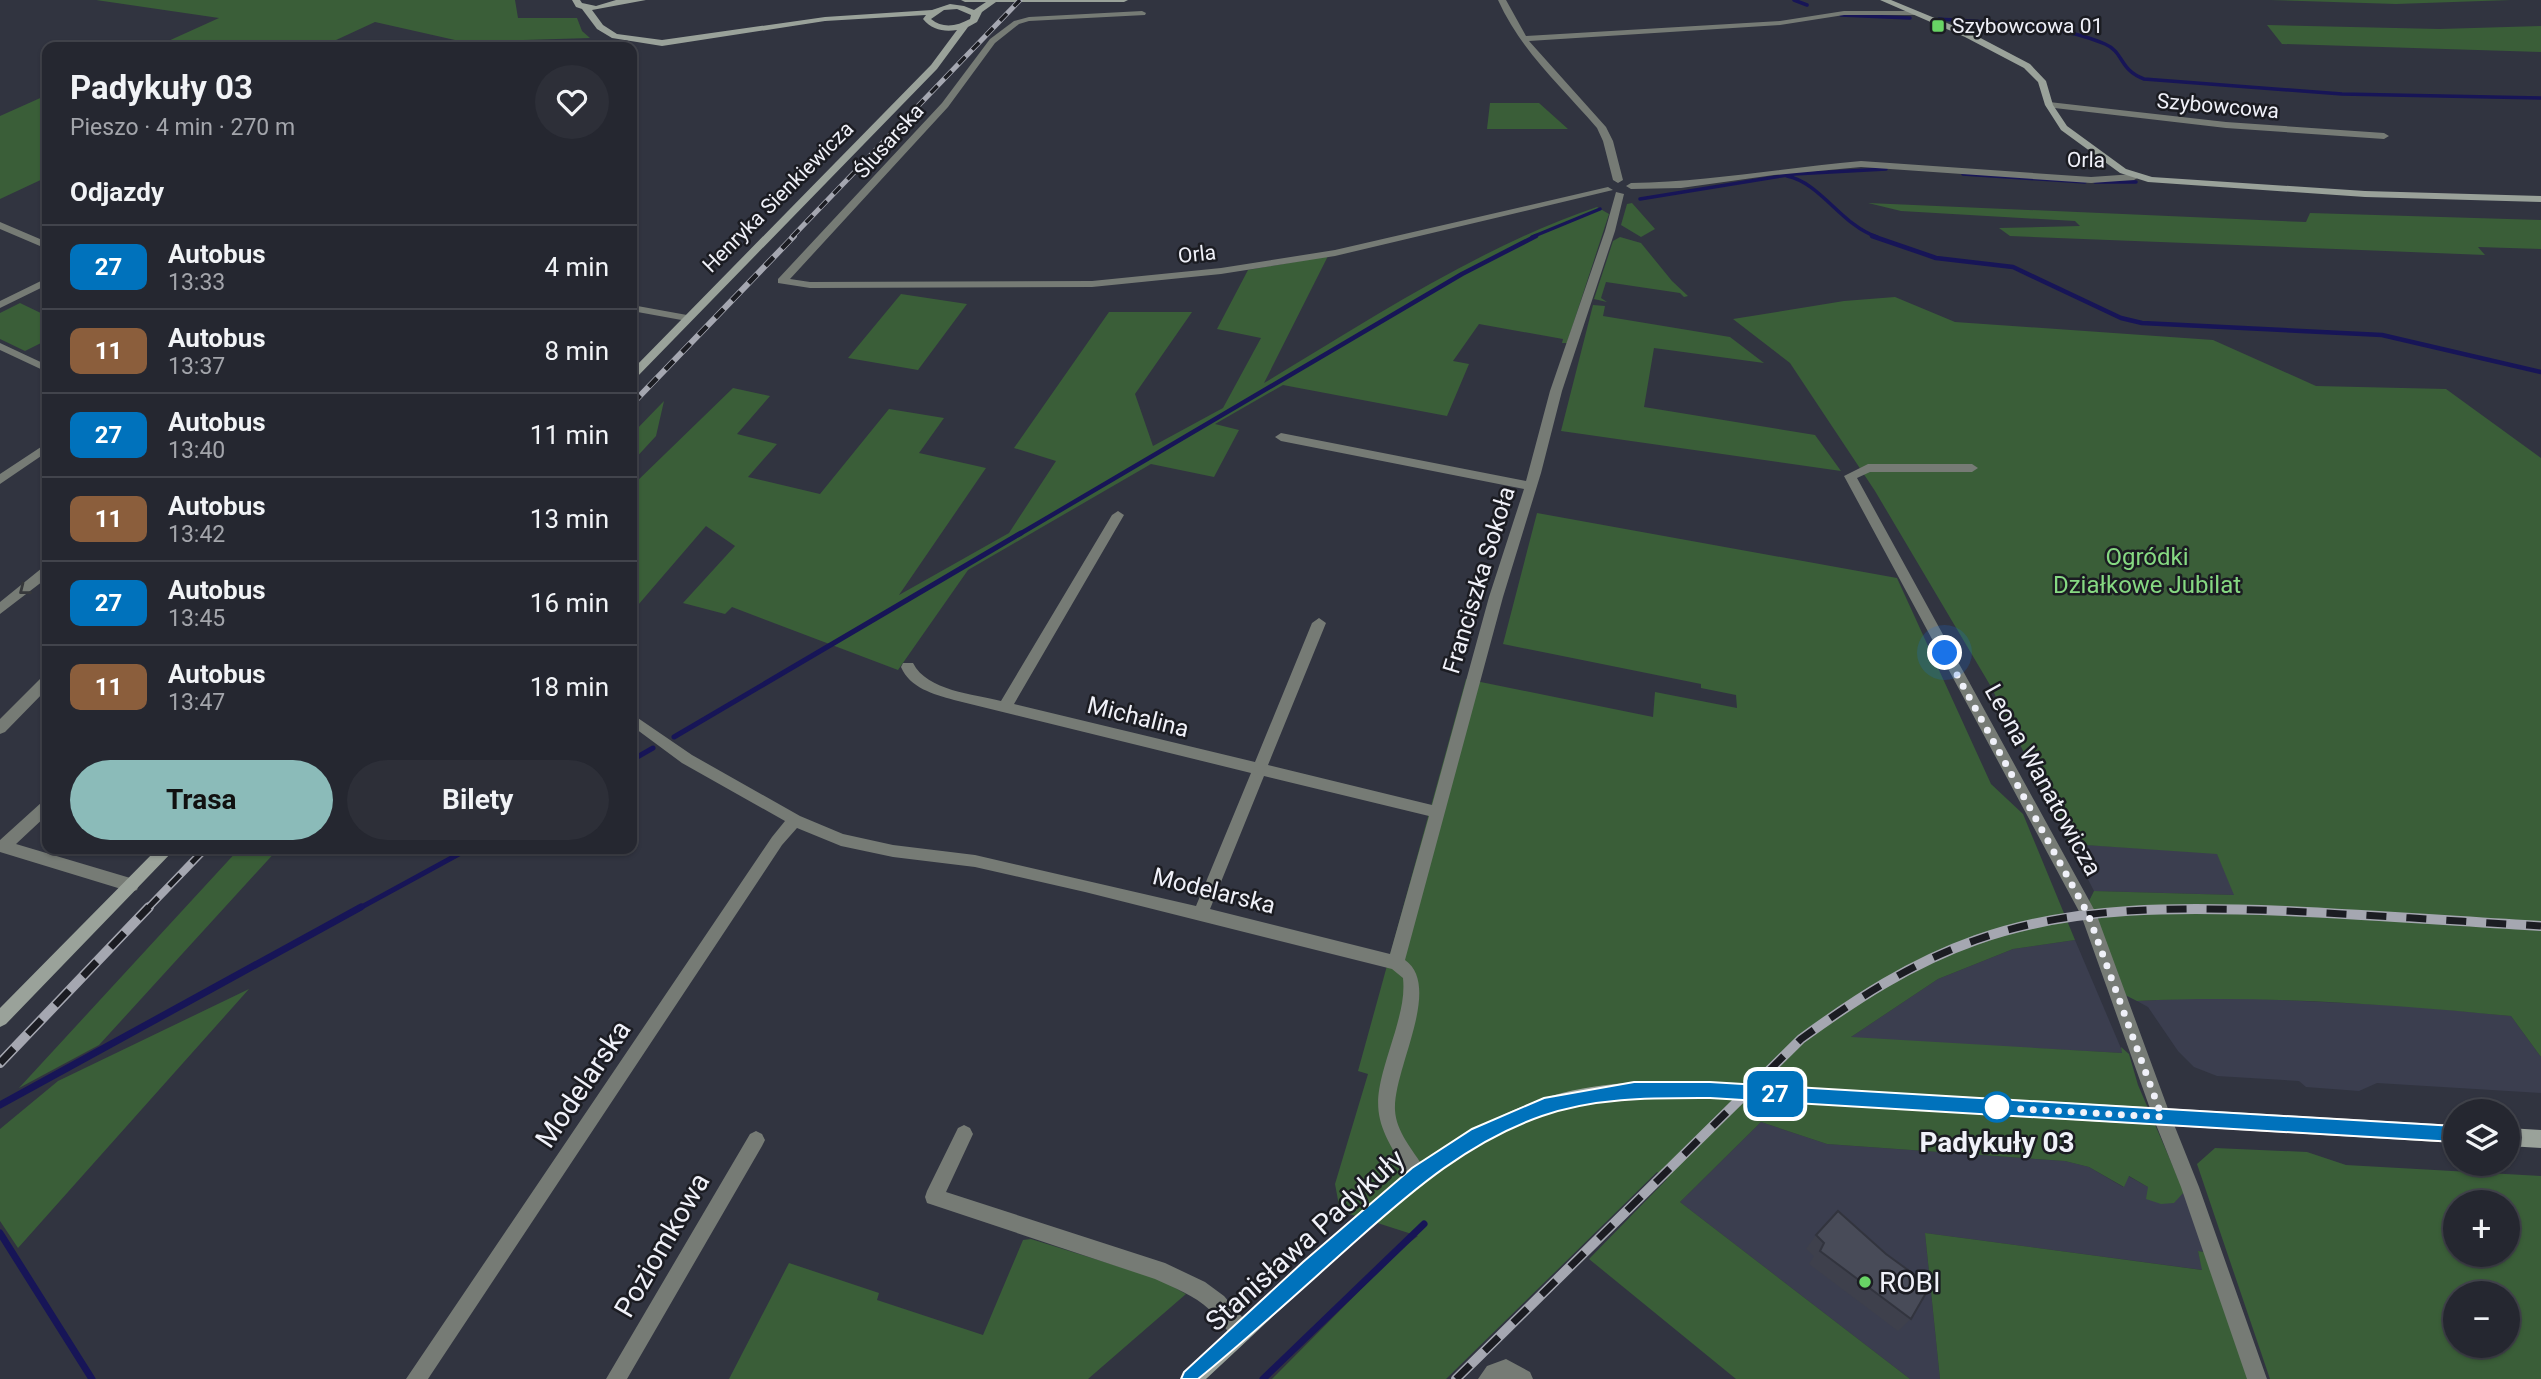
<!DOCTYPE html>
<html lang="pl">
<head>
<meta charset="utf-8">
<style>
  body { margin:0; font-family:Roboto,sans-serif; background:#2d2f38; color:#f1f3f6; height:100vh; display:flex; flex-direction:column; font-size:26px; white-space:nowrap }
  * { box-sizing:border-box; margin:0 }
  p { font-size:23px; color:#a3a5ab }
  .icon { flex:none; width:38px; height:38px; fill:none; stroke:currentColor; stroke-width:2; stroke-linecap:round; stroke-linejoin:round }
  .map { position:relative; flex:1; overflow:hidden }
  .side { position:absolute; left:42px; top:42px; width:595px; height:812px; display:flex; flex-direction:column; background:#252730; border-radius:14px; box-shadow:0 2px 5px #0004,0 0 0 2px #42444c }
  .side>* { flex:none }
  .badge { padding:0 14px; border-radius:10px; font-size:24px; line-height:46px }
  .fabs { position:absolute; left:2443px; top:1099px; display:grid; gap:14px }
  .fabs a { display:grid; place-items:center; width:77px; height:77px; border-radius:50%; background:#252730; box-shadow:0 2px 5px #0004,0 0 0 2px #42444c; font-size:35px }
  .you { position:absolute; width:35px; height:35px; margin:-18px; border:5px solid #fff; border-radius:50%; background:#1a73e8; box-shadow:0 0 0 10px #1a73e833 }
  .map>.badge { position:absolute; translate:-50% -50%; box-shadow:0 0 0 4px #fff }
  h2 { padding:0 28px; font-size:26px; line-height:63px }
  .round { display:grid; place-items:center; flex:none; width:74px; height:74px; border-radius:37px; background:#2d2f38 }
  .headline { display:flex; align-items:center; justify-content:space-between; height:119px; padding:0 28px }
  h1 { font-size:33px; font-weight:700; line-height:52px }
  .button { display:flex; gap:14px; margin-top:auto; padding:14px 28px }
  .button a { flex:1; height:80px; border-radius:42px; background:#8bbbb9; color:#111; font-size:28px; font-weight:700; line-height:80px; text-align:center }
  .button a+a { background:#2d2f38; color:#f1f3f6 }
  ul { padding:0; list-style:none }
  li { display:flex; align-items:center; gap:21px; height:84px; padding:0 28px; border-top:2px solid #42444c }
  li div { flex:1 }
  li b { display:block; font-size:26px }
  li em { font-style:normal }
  li .badge { min-width:77px; font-weight:700; text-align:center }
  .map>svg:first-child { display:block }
  .built { fill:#3b3e4f }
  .green { fill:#3a5e38; fill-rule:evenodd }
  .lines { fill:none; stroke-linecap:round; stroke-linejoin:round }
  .stream-far3 { stroke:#171557; stroke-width:3.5 }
  .stream-far2 { stroke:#171557; stroke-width:4.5 }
  .stream-far1 { stroke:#171557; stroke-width:5 }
  .stream { stroke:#171557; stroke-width:7 }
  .street { fill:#767b75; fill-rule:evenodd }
  .secondary { fill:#9aa29a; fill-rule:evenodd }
  .rail-far3-casing { stroke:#a5a7b1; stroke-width:5 }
  .rail-far2-casing { stroke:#a5a7b1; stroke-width:6 }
  .rail-far1-casing { stroke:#a5a7b1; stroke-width:8 }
  .rail-casing { stroke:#a5a7b1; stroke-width:10 }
  .rail-far3 { stroke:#1b1c22; stroke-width:3.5; stroke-dasharray:10; stroke-linecap:butt }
  .rail-far2 { stroke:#1b1c22; stroke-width:4.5; stroke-dasharray:12; stroke-linecap:butt }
  .rail-far1 { stroke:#1b1c22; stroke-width:5; stroke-dasharray:16; stroke-linecap:butt }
  .rail { stroke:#1b1c22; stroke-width:7; stroke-dasharray:20; stroke-linecap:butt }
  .wall { fill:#3e404c }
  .building { fill:#484b58; stroke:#32343e; stroke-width:2 }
  .oneway { stroke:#36383b }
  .line { fill:#0072bc; stroke:#fff; stroke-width:2 }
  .walk { stroke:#f0f1f9; stroke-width:7; stroke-dasharray:0 12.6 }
  .poi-dot { fill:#68d465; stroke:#1b1c22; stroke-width:2.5 }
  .stop-dot { fill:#fff; stroke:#0072bc; stroke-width:3.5 }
  .labels { text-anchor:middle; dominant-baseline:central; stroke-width:5; stroke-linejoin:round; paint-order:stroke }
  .far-poi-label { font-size:21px; fill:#f0f1f9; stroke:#1b1c22; text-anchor:start }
  .far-street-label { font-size:21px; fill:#f0f1f9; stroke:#1b1c22 }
  .park-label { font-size:24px; fill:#86d982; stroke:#1b1c22 }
  .street-label { font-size:24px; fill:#f0f1f9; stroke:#1b1c22 }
  .near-street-label { font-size:28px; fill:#f0f1f9; stroke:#1b1c22 }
  .near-stop-label { font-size:28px; font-weight:bold; fill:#f0f1f9; stroke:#1b1c22 }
  .near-poi-label { font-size:28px; fill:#f0f1f9; stroke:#1b1c22; text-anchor:start }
</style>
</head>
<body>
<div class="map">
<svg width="2541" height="1379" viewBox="0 0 2541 1379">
  <rect width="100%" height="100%" fill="#313440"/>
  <path class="built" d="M 2070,844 L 2217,853 L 2235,895 L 2094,891 Z
    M 2075,940 L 2123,1053 L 1853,1039 L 1851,1037 L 1938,979 L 2013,949 Z
    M 2217,997 L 2409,1006 L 2511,1016 L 2541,1057 L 2541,1093 L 2377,1083 L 2359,1091 L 2306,1087 L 2299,1081 L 2217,1076 L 2194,1067 L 2178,1051 L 2148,1007 L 2137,1001 Z
    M 1761,1122 L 1827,1144 L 2065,1161 L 2089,1167 L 2123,1187 L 2128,1176 L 2148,1187 L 2184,1192 L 2204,1252 L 2198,1251 L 2203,1270 L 1925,1233 L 1940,1379 L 1910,1379 L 1680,1202 Z"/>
  <path class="green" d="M 96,0 L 515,0 L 518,18 L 577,18 L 582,31 L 590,38 L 524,40 L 522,47 L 486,47 L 375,22 L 321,47 L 155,47 L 219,18 Z
    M 2270,0 L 2511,0 L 2396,4 Z
    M 2267,25 L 2439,29 L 2541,26 L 2541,52 L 2282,44 Z
    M 47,95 L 47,142 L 42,145 L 47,147 L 47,177 L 0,199 L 0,116 Z
    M 1490,103 L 1539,103 L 1568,129 L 1487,129 Z
    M 1632,203 L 1655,229 L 1641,237 L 1621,225 L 1627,204 Z
    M 1868,203 L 2306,222 L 2310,213 L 2541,220 L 2541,249 L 2478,247 L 2485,255 L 2010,236 L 1999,228 L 2080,226 L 2075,221 L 1901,211 Z
    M 1597,207 L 1609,214 L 1567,343 L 1562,343 L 1563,339 L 1479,324 L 1453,361 L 1469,364 L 1447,416 L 1283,385 L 1215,424 L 1239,430 L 1214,477 L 1151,464 L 968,570 L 898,670 L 732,607 L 725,614 L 683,603 L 735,546 L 706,526 L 632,612 L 632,486 L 733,388 L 770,396 L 737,434 L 777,444 L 748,477 L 820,494 L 889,409 L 944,418 L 919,453 L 986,468 L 899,595 L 1009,533 L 1056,461 L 1014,448 L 1109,312 L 1192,312 L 1135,394 L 1153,446 L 1223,408 L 1261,338 L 1217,329 L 1248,270 L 1328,256 L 1264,383 C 1369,320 1481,246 1597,207 Z
    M 1620,237 L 1641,243 L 1672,281 L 1688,296 L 1684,297 L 1680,293 L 1606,282 L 1601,298 L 1607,302 L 1594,299 L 1613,241 Z
    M 901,294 L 967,304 L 918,370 L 848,358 Z
    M 1895,297 L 1955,322 L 2213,340 L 2316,386 L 2446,389 L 2541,458 L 2541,1057 L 2511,1016 C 2387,1004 2262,995 2137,1001 L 2125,995 L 2088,903 L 2094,891 L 2234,895 L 2217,854 L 2070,844 L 1990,685 L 1875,491 L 1790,363 L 1733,319 L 1844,301 Z
    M 20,303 L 47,316 L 47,340 L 25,351 L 0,339 L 0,313 Z
    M 1593,305 L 1605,306 L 1603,316 L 1730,337 L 1764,363 L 1654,348 L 1644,407 L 1815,435 L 1841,471 L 1561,431 Z
    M 664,401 L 656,436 L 632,462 L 632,434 Z
    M 1537,513 L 1897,578 L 1991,784 L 2023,814 L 2075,940 L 2013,949 L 1938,979 L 1851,1037 L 2122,1053 L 2121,1047 L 2129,1054 L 2138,1085 L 2184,1192 L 2174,1203 L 2161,1204 L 2146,1199 L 2148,1187 L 2129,1176 L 2124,1187 L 2089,1167 L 2065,1161 L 1827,1144 L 1761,1122 L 1680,1202 L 1910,1379 L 1736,1379 L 1589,1259 L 1667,1179 L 1657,1172 L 1446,1379 L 1272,1379 L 1401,1249 L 1418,1236 L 1340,1211 L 1335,1184 L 1368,1074 L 1358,1071 L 1466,679 L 1653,717 L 1655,692 L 1737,708 L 1736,695 L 1701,688 L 1701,684 L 1503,644 Z
    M 239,849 L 278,849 L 99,1045 L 19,1088 Z
    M 249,989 L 18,1248 L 0,1221 L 0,1129 L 58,1081 Z
    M 2215,1148 L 2307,1152 L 2346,1165 L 2541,1176 L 2541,1379 L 2270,1379 L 2197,1164 ZM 2455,1202 L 2508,1202 L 2508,1255 L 2455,1255 ZM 2455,1293 L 2508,1293 L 2508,1346 L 2455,1346 Z
    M 1925,1233 L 2202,1270 L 2198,1251 L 2204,1252 L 2248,1379 L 1940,1379 Z
    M 1031,1239 L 1159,1279 L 1186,1294 L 1088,1379 L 729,1379 L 789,1263 L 879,1293 L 877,1300 L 983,1335 L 1023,1240 Z"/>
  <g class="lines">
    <path class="stream-far3" d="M 1794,0 L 1807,5
      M 1841,15 L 1910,18
      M 1939,19 C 1992,23 2056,23 2105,44 C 2124,52 2119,70 2144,79 L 2342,94 L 2541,98
      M 1963,174 L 2085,182
      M 1787,176 C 1821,183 1841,225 1877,237
      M 2095,182 L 2136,182
      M 1640,199 L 1794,174 L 1886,169
      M 1532,237 L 1600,209"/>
    <path class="stream-far2" d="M 1872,236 L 1936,258 L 2013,267 L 2121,318 L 2142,323 L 2382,335 L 2541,372
      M 1018,535 L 1462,274 L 1536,236"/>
    <path class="stream-far1" d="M 674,737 L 1021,533
      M 632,760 L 653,748
      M 358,909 L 468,849"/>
    <path class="stream" d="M 0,1105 L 361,907
      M 0,1233 L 92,1379
      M 1263,1379 L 1424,1224"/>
    <path class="street" d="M 1498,0 L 1506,0 L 1526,36 L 1780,21 L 1844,11 L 1915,11 L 1919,13 L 1915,15 L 1844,15 L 1780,25 L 1529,41 L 1606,127 L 1613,141 L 1623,180 L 1618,183 L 1613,180 L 1603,141 L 1597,128 C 1561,86 1521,51 1498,0 Z
      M 1142,11 L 1146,13 L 1145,15 L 1029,21 L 1019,24 L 995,43 L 948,107 L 790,279 L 810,282 L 1092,281 L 1221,268 L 1335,250 L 1608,187 L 1613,190 L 1335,256 L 1221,274 L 1092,287 L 810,288 L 778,283 L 778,279 L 942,103 L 990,39 L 1014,21 L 1029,17 Z
      M 2049,102 L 2226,122 L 2384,133 L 2389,136 L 2384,139 L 2226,128 L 2046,107 L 2046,103 Z
      M 1861,161 L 2091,177 L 2134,174 L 2139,177 L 2134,180 L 2091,183 L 1861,167 L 1774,175 L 1681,188 L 1631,189 L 1626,186 L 1631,183 C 1708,182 1784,168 1861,161 Z
      M 1616,192 L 1624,194 L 1615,231 L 1562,391 L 1541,473 L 1503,597 L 1405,960 C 1443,987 1393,1069 1395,1110 C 1396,1132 1413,1150 1424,1168 L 1427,1174 L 1424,1180 L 1418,1183 L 1412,1180 C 1368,1114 1372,1106 1395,1032 C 1400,1014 1405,997 1403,978 L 1392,969 L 1085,892 L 975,867 L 893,857 L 841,846 L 797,828 L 782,845 L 428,1379 L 406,1379 L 772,837 L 785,821 L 682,763 L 632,726 L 632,714 L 692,755 L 800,816 L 843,834 L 893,845 L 975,855 L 1196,906 L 1251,773 L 954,700 C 933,694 910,688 901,667 L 903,663 L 913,663 C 927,691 974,694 1001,701 L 1112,515 L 1118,511 L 1124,515 L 1014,704 L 1255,762 L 1312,623 L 1319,618 L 1326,623 L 1268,765 L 1432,805 L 1489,597 L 1524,489 L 1281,441 L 1275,437 L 1281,433 L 1526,481 L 1550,391 L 1605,231 ZM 1264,776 L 1429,816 L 1390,954 L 1210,909 Z
      M 0,222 L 47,242 L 47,249 L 0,229 Z
      M 47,278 L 47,285 L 0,308 L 0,301 Z
      M 632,305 L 687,315 L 692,318 L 687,321 L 632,311 Z
      M 0,343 L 47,365 L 47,372 L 0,350 Z
      M 47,443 L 47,452 L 0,484 L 0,474 Z
      M 1868,464 L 1972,464 L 1978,468 L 1972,472 L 1870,472 L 1857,478 L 2096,913 L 2171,1117 L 2199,1187 L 2267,1379 L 2247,1379 L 2181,1187 L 2153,1117 L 2081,915 L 1844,476 Z
      M 47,567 L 47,578 L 0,614 L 0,602 L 42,568 Z
      M 47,676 L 47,689 L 5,732 L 0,734 L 0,719 L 42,677 Z
      M 47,800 L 47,815 L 16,844 L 137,880 L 139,885 L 137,890 L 131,892 L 0,852 L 0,840 L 42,802 Z
      M 964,1125 L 970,1128 L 973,1134 L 946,1192 L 1165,1263 L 1205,1282 L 1224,1296 L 1249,1325 L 1252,1332 L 1249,1339 L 1242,1342 C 1228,1336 1221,1320 1210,1310 C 1194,1295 1174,1288 1155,1279 L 927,1203 L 925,1197 L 927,1191 L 958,1128 Z
      M 756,1131 L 762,1134 L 765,1140 L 762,1146 L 627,1379 L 606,1379 L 750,1134 Z
      M 1506,1359 L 1530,1372 L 1533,1379 L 1478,1379 L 1487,1366 Z"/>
    <path class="secondary" d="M 572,0 L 580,0 L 582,3 L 596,6 L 616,0 L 646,0 L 592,10 L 603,25 L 617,34 L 662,40 L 825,17 L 932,10 L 950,4 L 964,6 L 974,10 L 986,2 L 965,2 L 961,0 L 1128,0 L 1124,2 L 996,2 L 982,12 L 977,22 L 968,27 L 937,69 L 636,378 L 632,379 L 632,370 L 931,65 L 957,30 C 944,32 932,30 923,19 L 926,15 L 825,21 L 662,46 L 612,38 L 597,29 L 582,9 L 576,7 ZM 957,9 L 971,15 L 970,19 C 957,26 943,29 931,19 L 944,10 Z
      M 1880,0 L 1891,0 L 1971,33 L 2030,64 L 2046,81 L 2053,105 L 2067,126 L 2126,169 L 2152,177 L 2365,191 L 2541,196 L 2541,202 L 2365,197 L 2148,182 L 2120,173 L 2061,130 L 2045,105 L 2038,82 L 2024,68 L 1965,37 Z
      M 157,849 L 175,849 L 6,1024 L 0,1027 L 0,1008 Z
      M 1646,1082 L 1710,1082 L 2455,1125 L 2455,1143 L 1710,1098 C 1661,1097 1610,1097 1562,1110 C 1476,1133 1407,1195 1342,1253 C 1296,1294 1251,1337 1206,1379 L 1181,1379 L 1184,1372 C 1227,1332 1270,1292 1314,1253 C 1387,1187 1464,1120 1562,1093 C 1590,1086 1618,1083 1646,1082 Z
      M 2508,1128 L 2541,1130 L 2541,1148 L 2508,1146 Z"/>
    <defs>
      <path id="rail-far3" d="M 792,237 L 1020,0"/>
      <path id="rail-far2" d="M 632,404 L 794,236"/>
      <path id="rail-far1" d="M 147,909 L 205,849"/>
      <path id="rail" d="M 0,1063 L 149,907
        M 1456,1379 L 1801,1039 C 1856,999 1911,963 1976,940 C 2074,905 2183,907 2286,911 C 2371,915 2456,921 2541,926"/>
    </defs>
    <use href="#rail-far3" class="rail-far3-casing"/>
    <use href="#rail-far2" class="rail-far2-casing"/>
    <use href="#rail-far1" class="rail-far1-casing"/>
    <use href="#rail" class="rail-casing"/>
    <use href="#rail-far3" class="rail-far3"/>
    <use href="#rail-far2" class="rail-far2"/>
    <use href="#rail-far1" class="rail-far1"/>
    <use href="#rail" class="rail"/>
  </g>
  <path class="wall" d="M 1816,1235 L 1911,1319 L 1898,1331 L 1809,1264 L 1814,1256 L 1806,1249 Z"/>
  <path class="building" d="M 1838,1211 L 1886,1254 L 1930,1286 L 1911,1319 L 1820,1251 L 1824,1243 L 1816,1235 Z"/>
  <defs><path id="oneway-chevron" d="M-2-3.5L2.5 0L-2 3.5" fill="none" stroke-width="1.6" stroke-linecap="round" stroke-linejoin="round" transform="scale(1.75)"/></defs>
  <use class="oneway" href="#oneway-chevron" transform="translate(24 590) rotate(142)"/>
  <path class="line" d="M 1634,1082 L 1710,1082 L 2455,1126 L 2461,1128 L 2464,1134 L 2461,1140 L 2455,1142 L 1710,1098 C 1654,1098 1596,1097 1542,1116 C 1470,1141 1414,1189 1358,1239 C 1304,1287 1251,1336 1198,1379 L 1181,1379 L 1184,1372 L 1303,1262 L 1412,1168 L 1472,1129 L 1544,1098 Z"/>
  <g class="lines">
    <path class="walk" d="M 1945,653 L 2088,914 L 2162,1117 L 1987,1107 L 1997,1107"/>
  </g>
  <g class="poi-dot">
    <rect x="1931" y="19" width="14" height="14" rx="3.5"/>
    <circle cx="1865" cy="1282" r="7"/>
  </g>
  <circle class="stop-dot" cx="1997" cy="1107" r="14"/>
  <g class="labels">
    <g class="far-poi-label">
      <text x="1952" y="26">Szybowcowa 01</text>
    </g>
    <g class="far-street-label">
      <text transform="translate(2218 106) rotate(5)">Szybowcowa</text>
      <text transform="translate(889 141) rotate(-48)">Ślusarska</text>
      <text transform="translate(2086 160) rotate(1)">Orla</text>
      <text transform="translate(778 197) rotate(-45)">Henryka Sienkiewicza</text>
      <text transform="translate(1197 254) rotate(-6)">Orla</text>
    </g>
    <g class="park-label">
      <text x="2147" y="557">Ogródki<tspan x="2147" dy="28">Działkowe Jubilat</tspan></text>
    </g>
    <g class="street-label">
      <text transform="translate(1479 580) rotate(-73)">Franciszka Sokoła</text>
      <text transform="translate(1138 717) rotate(14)">Michalina</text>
      <text transform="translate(2043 780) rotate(61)">Leona Wanatowicza</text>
      <text transform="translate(1214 891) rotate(14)">Modelarska</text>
    </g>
    <g class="near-street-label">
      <text transform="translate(583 1084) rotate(-56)">Modelarska</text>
      <text transform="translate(1305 1240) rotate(-42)">Stanisława Padykuły</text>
      <text transform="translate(662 1245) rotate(-60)">Poziomkowa</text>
    </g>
    <g class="near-stop-label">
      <text x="1997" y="1142">Padykuły 03</text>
    </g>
    <g class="near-poi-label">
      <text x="1879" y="1282">ROBI</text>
    </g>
  </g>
</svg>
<div class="fabs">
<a><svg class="icon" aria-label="layers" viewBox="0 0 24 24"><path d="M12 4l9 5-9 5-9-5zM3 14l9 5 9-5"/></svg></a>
<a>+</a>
<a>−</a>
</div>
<div class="you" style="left:1945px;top:653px"></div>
<b class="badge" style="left:1775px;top:1094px;background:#0072bc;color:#fff">27</b>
<section class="side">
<div class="headline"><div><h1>Padykuły 03</h1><p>Pieszo · 4 min · 270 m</p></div><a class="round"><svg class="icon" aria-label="heart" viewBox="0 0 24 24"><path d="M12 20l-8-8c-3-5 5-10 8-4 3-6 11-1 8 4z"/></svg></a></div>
<h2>Odjazdy</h2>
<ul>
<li><span class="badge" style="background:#0072bc;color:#fff">27</span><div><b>Autobus</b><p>13:33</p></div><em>4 min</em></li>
<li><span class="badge" style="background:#8b5e3c;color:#fff">11</span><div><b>Autobus</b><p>13:37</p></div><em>8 min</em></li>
<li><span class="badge" style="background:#0072bc;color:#fff">27</span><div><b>Autobus</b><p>13:40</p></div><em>11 min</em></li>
<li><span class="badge" style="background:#8b5e3c;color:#fff">11</span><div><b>Autobus</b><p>13:42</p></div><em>13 min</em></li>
<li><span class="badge" style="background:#0072bc;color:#fff">27</span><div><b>Autobus</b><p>13:45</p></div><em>16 min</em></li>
<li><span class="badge" style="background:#8b5e3c;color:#fff">11</span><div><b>Autobus</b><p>13:47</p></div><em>18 min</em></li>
</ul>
<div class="button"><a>Trasa</a><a>Bilety</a></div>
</section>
</div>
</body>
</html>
